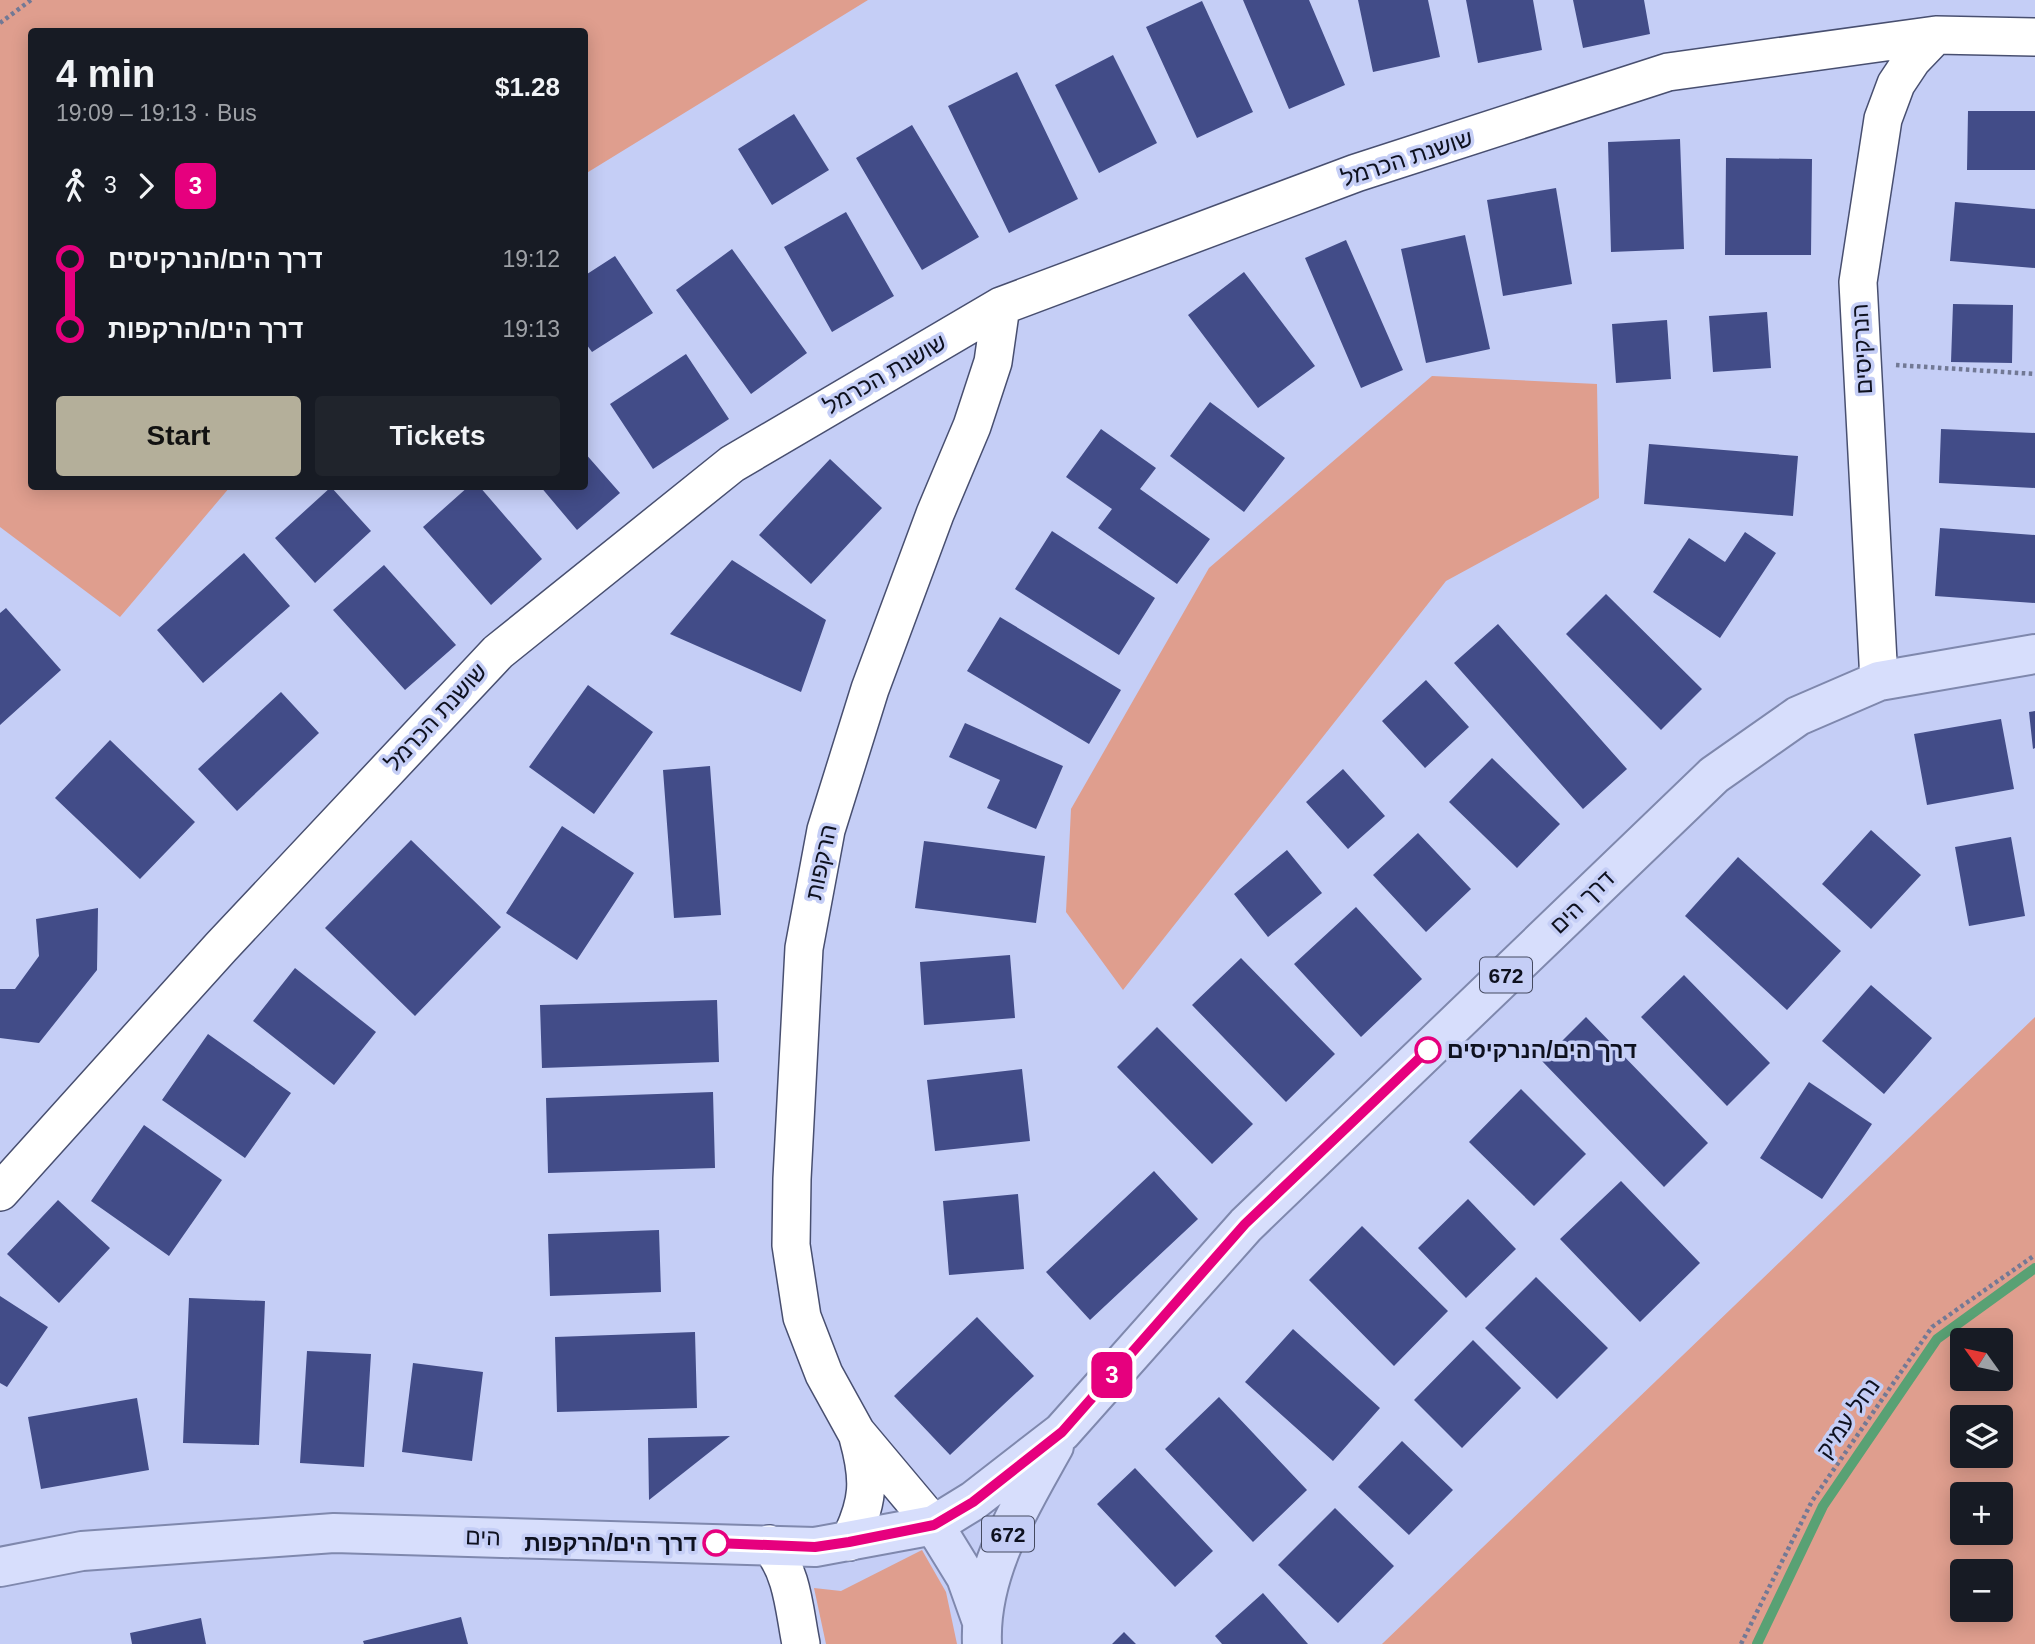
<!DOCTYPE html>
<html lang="en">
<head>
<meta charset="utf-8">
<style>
  body { margin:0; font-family:Arial,"Noto Sans Hebrew",sans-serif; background:#20242c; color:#f1f3f6; height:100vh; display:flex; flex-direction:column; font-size:26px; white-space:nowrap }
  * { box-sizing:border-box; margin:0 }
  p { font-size:23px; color:#9ea1a6 }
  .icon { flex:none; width:38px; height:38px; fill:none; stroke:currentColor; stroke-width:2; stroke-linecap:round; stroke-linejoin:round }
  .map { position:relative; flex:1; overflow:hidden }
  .sheet { position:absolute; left:28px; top:28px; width:560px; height:462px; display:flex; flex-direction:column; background:#171b24; border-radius:7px; box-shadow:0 4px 18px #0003 }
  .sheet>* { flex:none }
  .badge { padding:0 14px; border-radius:10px; font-size:24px; line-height:46px }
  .needle { width:46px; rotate:303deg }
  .buttons { position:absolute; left:1950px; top:1328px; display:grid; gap:14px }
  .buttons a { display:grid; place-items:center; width:63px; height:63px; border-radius:7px; background:#171b24; box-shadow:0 4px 18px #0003; font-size:35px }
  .map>.badge { position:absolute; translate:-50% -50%; box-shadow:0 0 0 4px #fff }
  .legs { display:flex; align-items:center; gap:10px; height:77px; padding:0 28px; font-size:23px }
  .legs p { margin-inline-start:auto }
  .overview { display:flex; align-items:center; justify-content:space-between; height:119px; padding:0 28px }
  h1 { font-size:38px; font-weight:700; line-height:52px }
  .action { display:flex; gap:14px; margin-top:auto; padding:14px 28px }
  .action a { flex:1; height:80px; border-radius:7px; background:#b4af9a; color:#111; font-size:28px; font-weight:700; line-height:80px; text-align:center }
  .action a+a { background:#20242c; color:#f1f3f6 }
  ul { padding:0 28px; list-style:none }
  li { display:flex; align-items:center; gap:24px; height:70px; font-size:26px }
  li i { display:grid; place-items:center; width:10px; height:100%; margin:0 9px; background:currentColor }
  li i::after { content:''; width:18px; height:18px; margin:-9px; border:5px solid; border-radius:50%; background:#171b24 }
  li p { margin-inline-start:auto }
  li:first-child i { background:linear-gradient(#0000 50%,currentColor 0) }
  li:last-child i { background:linear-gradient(currentColor 50%,#0000 0) }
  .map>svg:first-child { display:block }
  .green { fill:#df9e8e; fill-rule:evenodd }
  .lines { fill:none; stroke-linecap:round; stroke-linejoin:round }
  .stream { stroke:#59a174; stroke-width:10 }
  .building { fill:#424c88 }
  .street-casing { stroke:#484f70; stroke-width:40 }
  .primary-casing { stroke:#7f88ad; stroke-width:42 }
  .path { stroke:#727995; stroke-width:4.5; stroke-dasharray:3.5 3.5; stroke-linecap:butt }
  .street { stroke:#fff; stroke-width:37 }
  .primary { stroke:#d7defc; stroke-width:38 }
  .line-1-casing { stroke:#fff; stroke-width:16 }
  .line-1 { stroke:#e6007e; stroke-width:10 }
  .stop-1-dot { fill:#fff; stroke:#e6007e; stroke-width:3.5 }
  .labels { text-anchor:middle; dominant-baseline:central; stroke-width:7; stroke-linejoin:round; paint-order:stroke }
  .shield { fill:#c5cef6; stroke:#454a60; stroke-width:2 }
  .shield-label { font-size:21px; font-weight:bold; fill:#0e111f }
  .street-label { font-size:23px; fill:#0e111f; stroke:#c5cef6 }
  .stop-label { font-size:23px; font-weight:bold; fill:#0e111f; stroke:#c5cef6; text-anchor:start }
</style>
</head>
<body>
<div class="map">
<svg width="2035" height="1644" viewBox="0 0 2035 1644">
  <rect width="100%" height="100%" fill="#c5cef6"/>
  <path class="green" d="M 0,0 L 868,0 L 585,174 L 584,32 L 32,32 L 32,486 L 230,487 L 120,617 L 0,527 Z
    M 1432,376 L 1597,384 L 1599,498 L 1446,581 L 1123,990 L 1066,912 L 1071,809 L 1209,568 Z
    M 2035,1017 L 2035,1644 L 1382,1644 ZM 1962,1340 L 2000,1340 L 2000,1379 L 1962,1379 ZM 1962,1418 L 2000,1418 L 2000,1456 L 1962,1456 ZM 1962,1494 L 2000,1494 L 2000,1533 L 1962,1533 ZM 1962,1572 L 2000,1572 L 2000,1610 L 1962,1610 Z
    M 922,1550 L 946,1592 L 957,1644 L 826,1644 L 814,1588 L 841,1591 Z"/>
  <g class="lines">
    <path class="stream" d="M 1757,1644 L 1823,1506 L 1937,1339 L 2035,1268"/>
  </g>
  <path class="building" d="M 1243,0 L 1309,0 L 1345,85 L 1289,109 Z
    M 1358,0 L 1428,0 L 1440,57 L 1373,72 Z
    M 1466,0 L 1533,0 L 1542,50 L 1478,63 Z
    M 1573,0 L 1644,0 L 1650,34 L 1583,48 Z
    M 1202,1 L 1253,112 L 1197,138 L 1146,27 Z
    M 1113,55 L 1157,143 L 1099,173 L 1055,85 Z
    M 1017,72 L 1078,199 L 1009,233 L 948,106 Z
    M 1968,111 L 2035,111 L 2035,170 L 1967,170 Z
    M 794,114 L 829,170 L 772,205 L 738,149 Z
    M 912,125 L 979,237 L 922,270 L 856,158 Z
    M 1680,139 L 1684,249 L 1611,252 L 1608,142 Z
    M 1726,158 L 1812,159 L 1811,255 L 1725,255 Z
    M 1556,188 L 1572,284 L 1503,296 L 1487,200 Z
    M 1955,202 L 2035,209 L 2035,268 L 1950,261 Z
    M 846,212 L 894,296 L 832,332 L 784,247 Z
    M 1465,235 L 1490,349 L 1426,363 L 1401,249 Z
    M 1346,240 L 1403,370 L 1361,388 L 1305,258 Z
    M 732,249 L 807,353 L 751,394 L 676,290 Z
    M 615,256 L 653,313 L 592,352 L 584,341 L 584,276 Z
    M 1244,272 L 1315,366 L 1258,408 L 1188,315 Z
    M 1953,304 L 2013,305 L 2012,363 L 1951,362 Z
    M 1767,312 L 1771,368 L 1713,372 L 1709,316 Z
    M 1667,320 L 1671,379 L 1616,383 L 1612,324 Z
    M 686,354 L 729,419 L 653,469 L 610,404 Z
    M 1210,402 L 1285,458 L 1244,512 L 1170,456 Z
    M 1101,429 L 1156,468 L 1140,489 L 1210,539 L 1177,584 L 1098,528 L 1112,509 L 1066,477 Z
    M 1941,429 L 2035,433 L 2035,488 L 1939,483 Z
    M 1649,444 L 1798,456 L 1793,516 L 1644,504 Z
    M 584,452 L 620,493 L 577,530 L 540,486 L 584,486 Z
    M 830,459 L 882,508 L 811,584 L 759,535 Z
    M 469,486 L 479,486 L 542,559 L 491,605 L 423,527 Z
    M 331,487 L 371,531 L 315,583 L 275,538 Z
    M 1940,528 L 2035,535 L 2035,603 L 1935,596 Z
    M 1052,531 L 1155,598 L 1119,655 L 1015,589 Z
    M 1745,532 L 1776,553 L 1720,638 L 1653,592 L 1689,538 L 1725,562 Z
    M 244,553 L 290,606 L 203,683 L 157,630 Z
    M 732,560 L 826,620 L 801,692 L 670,634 Z
    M 384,565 L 456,645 L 405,690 L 333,610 Z
    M 1606,594 L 1702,689 L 1661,730 L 1566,634 Z
    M 6,608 L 61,670 L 0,725 L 0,613 Z
    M 1000,617 L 1121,690 L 1089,744 L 967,671 Z
    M 1498,624 L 1627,769 L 1583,809 L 1454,663 Z
    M 1426,680 L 1469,727 L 1425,768 L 1382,721 Z
    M 588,685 L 653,732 L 594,814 L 529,767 Z
    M 281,692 L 319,733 L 237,811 L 198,769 Z
    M 2035,711 L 2035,748 L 2033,749 L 2029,712 Z
    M 2001,719 L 2014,789 L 1927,805 L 1914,734 Z
    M 965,723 L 1063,766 L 1036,829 L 987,808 L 1000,780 L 949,757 Z
    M 110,740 L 195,822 L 140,879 L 55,798 Z
    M 1492,758 L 1560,824 L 1517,868 L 1449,802 Z
    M 710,766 L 721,915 L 674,918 L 663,770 Z
    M 1343,769 L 1385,816 L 1348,849 L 1306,802 Z
    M 562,826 L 634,873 L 577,960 L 506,913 Z
    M 1871,830 L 1921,875 L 1871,929 L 1822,884 Z
    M 1418,833 L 1471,889 L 1426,932 L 1373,875 Z
    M 2011,837 L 2025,916 L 1969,926 L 1955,847 Z
    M 411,840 L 501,927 L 415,1016 L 325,928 Z
    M 924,841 L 1045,856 L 1036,923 L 915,908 Z
    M 1287,850 L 1322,893 L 1268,937 L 1234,894 Z
    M 1738,857 L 1841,951 L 1787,1010 L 1685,916 Z
    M 1356,907 L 1422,979 L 1361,1037 L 1294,964 Z
    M 98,908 L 97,970 L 39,1043 L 0,1038 L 0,989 L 15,989 L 39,956 L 36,919 Z
    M 1010,955 L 1015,1018 L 924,1025 L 920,962 Z
    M 1241,958 L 1335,1054 L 1286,1102 L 1192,1005 Z
    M 295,968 L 376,1032 L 334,1085 L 253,1021 Z
    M 1684,975 L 1770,1063 L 1727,1106 L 1641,1017 Z
    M 1871,985 L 1932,1038 L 1884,1094 L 1822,1041 Z
    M 717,1000 L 719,1062 L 542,1068 L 540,1005 Z
    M 1586,1017 L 1708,1143 L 1664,1187 L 1542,1061 Z
    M 1157,1027 L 1253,1124 L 1212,1164 L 1117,1067 Z
    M 208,1034 L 291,1093 L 245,1158 L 162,1100 Z
    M 1022,1069 L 1030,1141 L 935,1151 L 927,1080 Z
    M 1809,1082 L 1872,1124 L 1822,1199 L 1760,1158 Z
    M 1521,1089 L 1586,1154 L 1534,1206 L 1469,1142 Z
    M 713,1092 L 715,1168 L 548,1173 L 546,1098 Z
    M 144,1125 L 222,1180 L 169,1256 L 91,1201 Z
    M 1154,1171 L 1198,1219 L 1090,1320 L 1046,1272 Z
    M 1621,1181 L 1700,1263 L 1640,1322 L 1560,1239 Z
    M 1018,1194 L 1024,1269 L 949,1275 L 943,1201 Z
    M 1468,1199 L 1516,1249 L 1466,1298 L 1418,1248 Z
    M 58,1200 L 110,1248 L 59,1303 L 7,1254 Z
    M 1362,1226 L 1448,1311 L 1394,1366 L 1309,1280 Z
    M 659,1230 L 661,1292 L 550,1296 L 548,1234 Z
    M 1536,1277 L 1608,1348 L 1557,1399 L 1485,1328 Z
    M 0,1296 L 48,1327 L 7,1387 L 0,1383 Z
    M 189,1298 L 265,1301 L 259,1445 L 183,1443 Z
    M 977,1317 L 1034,1376 L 950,1455 L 894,1396 Z
    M 1293,1329 L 1380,1408 L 1333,1461 L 1245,1382 Z
    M 695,1332 L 697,1408 L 557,1412 L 555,1337 Z
    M 1473,1340 L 1521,1388 L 1462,1448 L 1414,1400 Z
    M 307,1351 L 371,1354 L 364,1467 L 300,1463 Z
    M 413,1363 L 483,1372 L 472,1461 L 402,1452 Z
    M 1219,1397 L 1307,1490 L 1253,1542 L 1165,1449 Z
    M 137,1398 L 149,1470 L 41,1489 L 28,1417 Z
    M 730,1436 L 649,1500 L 648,1438 Z
    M 1402,1441 L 1453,1490 L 1409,1535 L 1358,1487 Z
    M 1135,1468 L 1213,1551 L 1175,1587 L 1097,1504 Z
    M 1335,1508 L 1394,1566 L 1338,1623 L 1278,1565 Z
    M 1263,1593 L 1308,1644 L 1222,1644 L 1215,1636 Z
    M 461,1617 L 468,1644 L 364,1644 L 363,1641 Z
    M 201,1618 L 206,1644 L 132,1644 L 130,1633 Z
    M 1124,1632 L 1136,1644 L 1112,1644 Z"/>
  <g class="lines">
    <defs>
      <path id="street" d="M 1879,681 L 1858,282 L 1883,119 L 1896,84 L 1912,60 L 1936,35
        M 0,1192 L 221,947 L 498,652 L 732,464 L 1001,306 L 1356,173 L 1668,72 L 1936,35 L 2035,37
        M 934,1525 L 856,1432 L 824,1374 L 802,1317 L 791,1245 L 792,1179 L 804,948 L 826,830 L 870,689 L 935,514 L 972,426 L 993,362 L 1001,306
        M 849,1542 C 869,1502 870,1480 858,1437
        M 769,1544 C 793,1573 794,1609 801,1644"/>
      <path id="primary" d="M 934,1525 L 966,1577 L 981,1619
        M 0,1567 L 82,1551 L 334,1533 L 815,1547 L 934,1525 L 973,1501 L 1062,1432 L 1246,1225 L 1714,775 L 1798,716 L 1879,681 L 2035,654
        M 982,1644 C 979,1572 1020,1507 1054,1446"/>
    </defs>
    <use href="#street" class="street-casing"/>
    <use href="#primary" class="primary-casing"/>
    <path class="path" d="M 0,23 L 31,0
      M 1896,365 L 2035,374
      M 1741,1644 L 1812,1501 L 1932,1327 L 2035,1255"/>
    <use href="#street" class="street"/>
    <use href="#primary" class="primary"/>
  </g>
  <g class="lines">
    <defs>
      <path id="line-1" d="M 716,1543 L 815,1547 L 849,1542 L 934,1525 L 973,1502 L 1062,1432 L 1245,1224 L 1428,1050"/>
    </defs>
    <use href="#line-1" class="line-1-casing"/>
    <use href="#line-1" class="line-1"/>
  </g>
  <g class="stop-1-dot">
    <circle cx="1428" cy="1050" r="12"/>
    <circle cx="716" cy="1543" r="12"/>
  </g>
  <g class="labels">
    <g class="shield">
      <rect x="1480" y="957.5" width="52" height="35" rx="5"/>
      <rect x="982" y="1516.5" width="52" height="35" rx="5"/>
    </g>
    <g class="shield-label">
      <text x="1506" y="975">672</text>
      <text x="1008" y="1534">672</text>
    </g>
    <g class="street-label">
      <text transform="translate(1407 158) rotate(-18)">שושנת הכרמל</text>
      <text transform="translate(1862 349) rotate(-93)">הנרקיסים</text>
      <text transform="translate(885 374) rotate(-30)">שושנת הכרמל</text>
      <text transform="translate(436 717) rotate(-47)">שושנת הכרמל</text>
      <text transform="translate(821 862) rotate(-78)">הרקפות</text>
      <text transform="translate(1582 902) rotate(-44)">דרך הים</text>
      <text transform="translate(1848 1418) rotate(-55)">נחל עמיק</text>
      <text transform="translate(483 1537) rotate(2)">הים</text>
    </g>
    <g class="stop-label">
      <text x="1447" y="1050">דרך הים/הנרקיסים</text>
      <text x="697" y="1543" text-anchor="end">דרך הים/הרקפות</text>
    </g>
  </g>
</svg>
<div class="buttons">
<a><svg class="needle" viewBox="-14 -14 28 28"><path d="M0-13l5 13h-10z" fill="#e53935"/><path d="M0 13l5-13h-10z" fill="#9ea1a6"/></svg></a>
<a><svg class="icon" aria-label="layers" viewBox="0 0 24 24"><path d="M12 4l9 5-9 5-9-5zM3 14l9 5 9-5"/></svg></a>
<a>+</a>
<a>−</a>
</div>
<b class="badge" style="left:1112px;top:1375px;background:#e6007e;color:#fff">3</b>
<section class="sheet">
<div class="overview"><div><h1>4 min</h1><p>19:09 – 19:13 · Bus</p></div><b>$1.28</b></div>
<div class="legs"><svg class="icon" aria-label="walk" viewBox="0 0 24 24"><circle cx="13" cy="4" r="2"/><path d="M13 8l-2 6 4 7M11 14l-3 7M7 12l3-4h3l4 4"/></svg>3<svg class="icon" aria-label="forward" viewBox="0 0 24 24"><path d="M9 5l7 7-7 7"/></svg><b class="badge" style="background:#e6007e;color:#fff">3</b></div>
<ul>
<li><i style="color:#e6007e"></i><b>דרך הים/הנרקיסים</b><p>19:12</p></li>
<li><i style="color:#e6007e"></i><b>דרך הים/הרקפות</b><p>19:13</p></li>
</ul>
<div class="action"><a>Start</a><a>Tickets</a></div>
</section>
</div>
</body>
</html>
